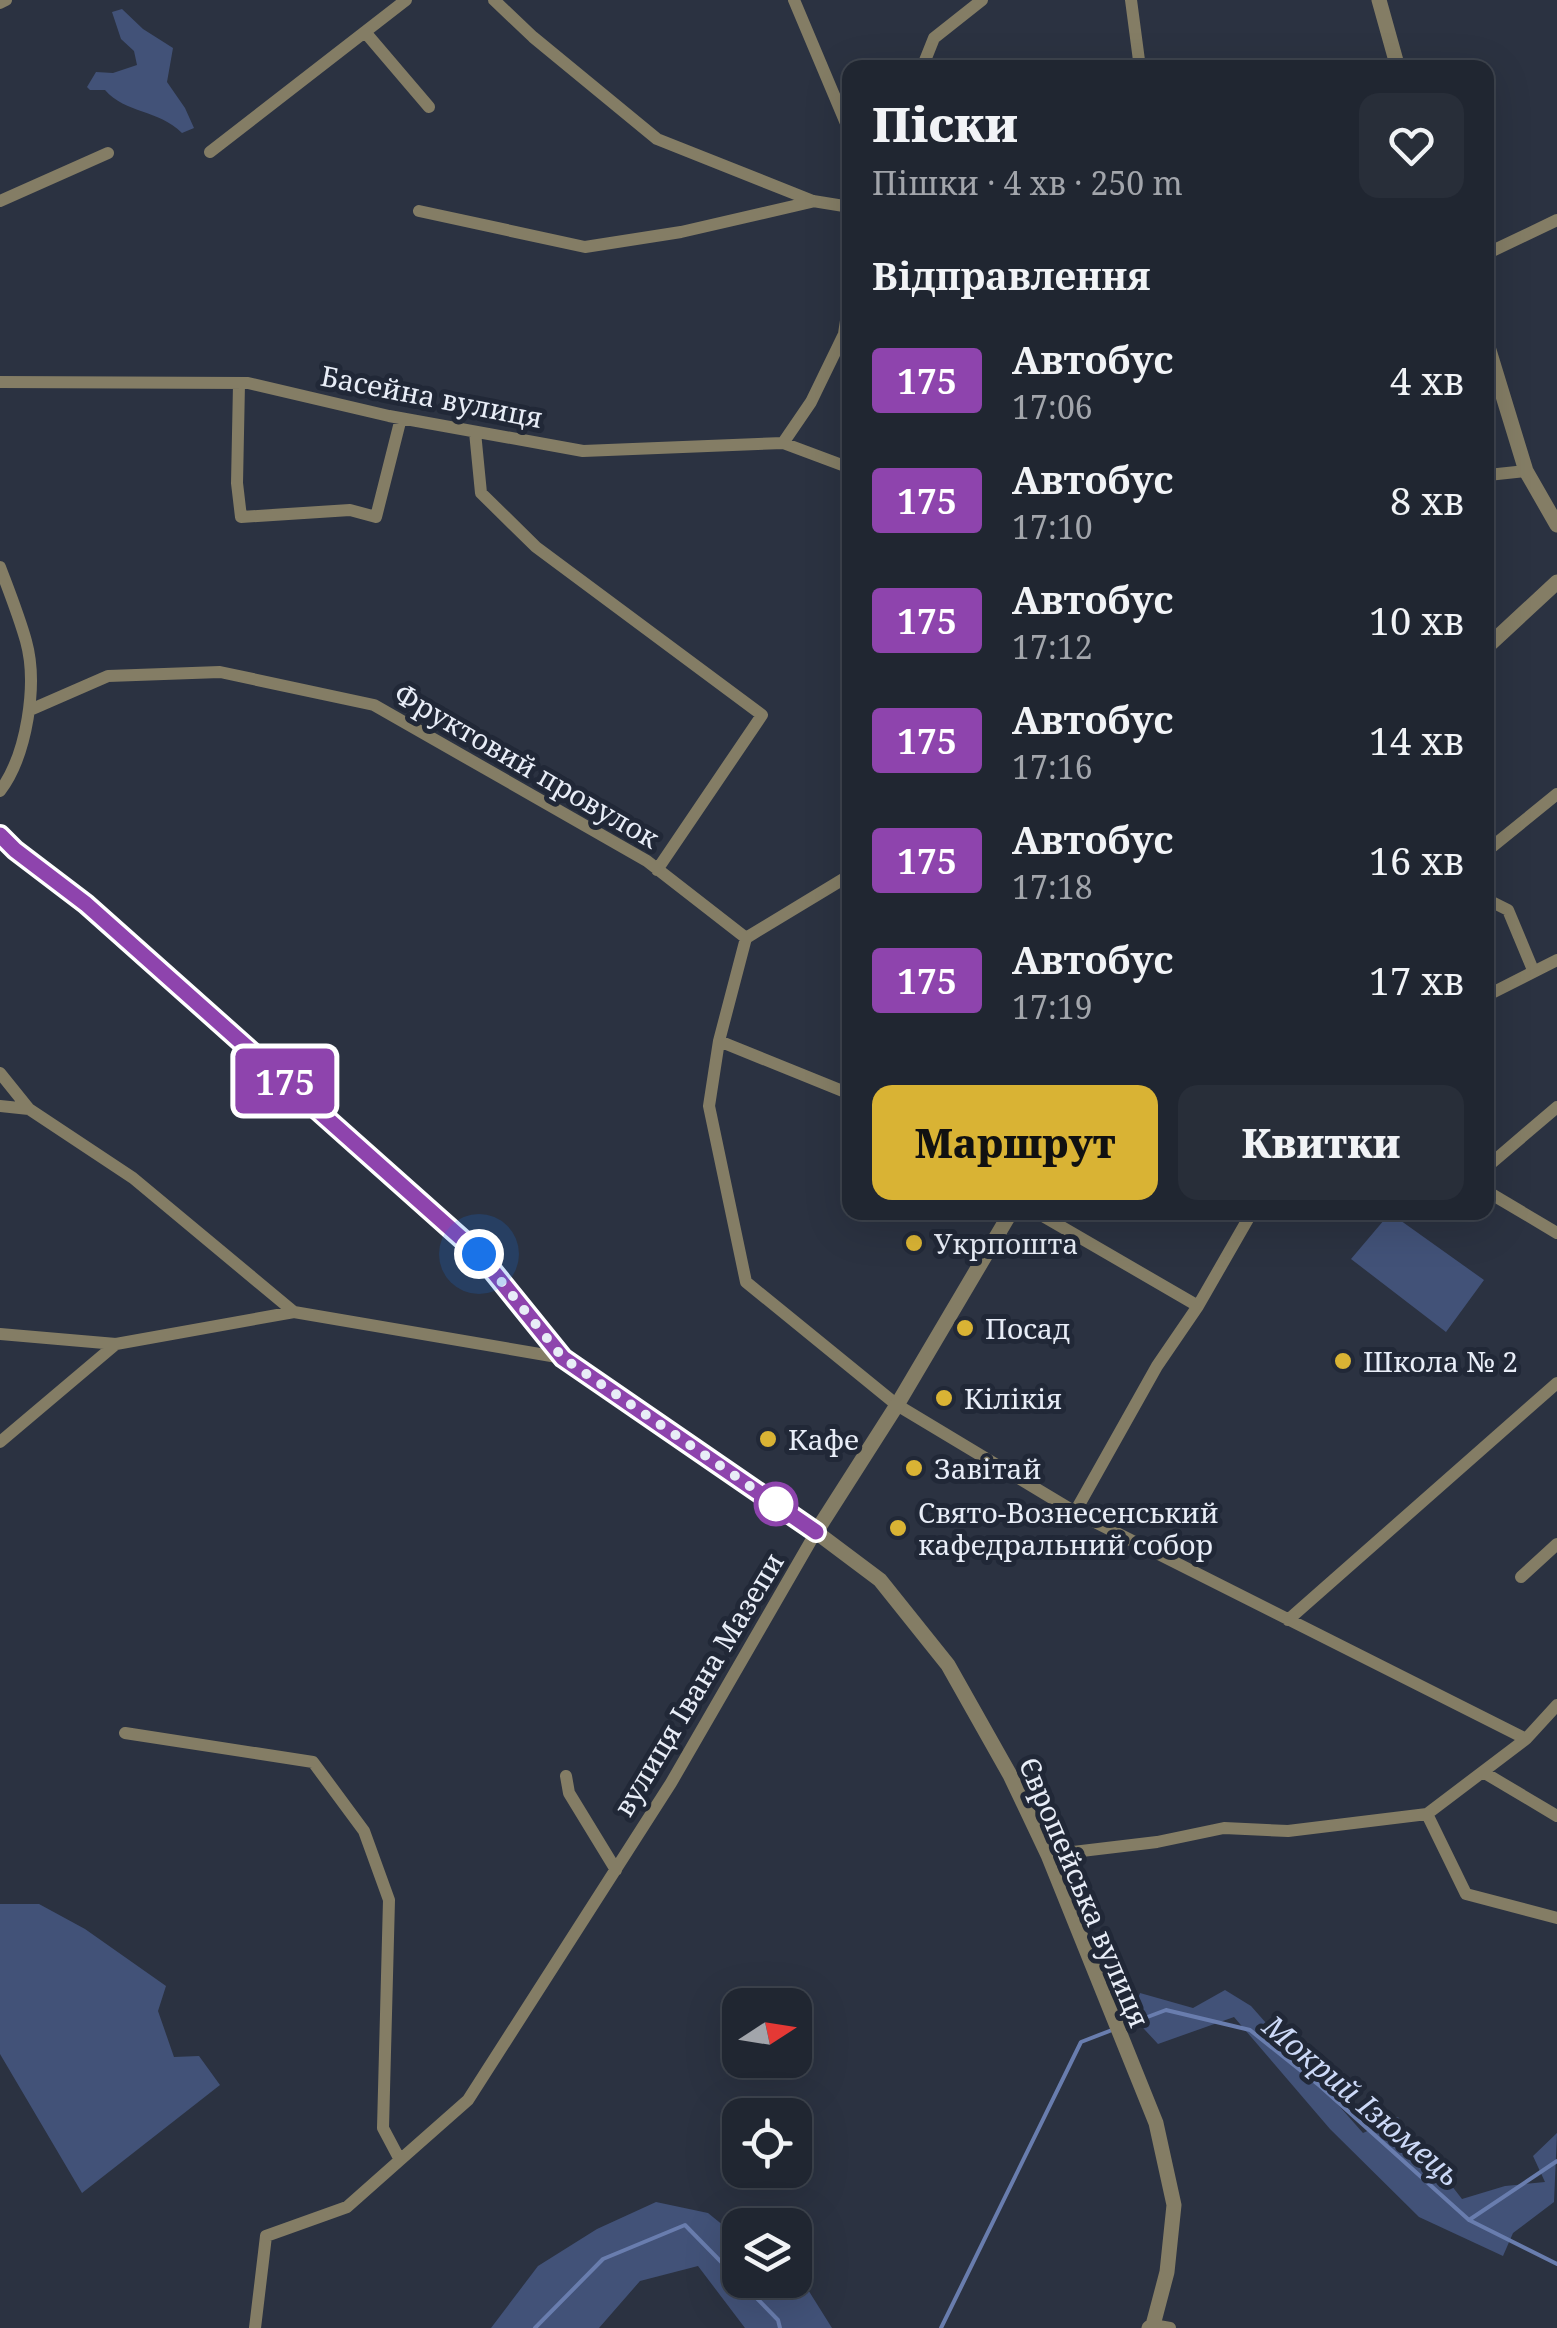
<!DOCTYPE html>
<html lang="uk">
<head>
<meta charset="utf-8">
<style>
  body { margin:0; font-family:"Noto Serif",serif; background:#282e39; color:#f1f3f6; height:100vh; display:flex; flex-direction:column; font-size:38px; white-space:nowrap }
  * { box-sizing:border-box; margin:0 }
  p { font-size:32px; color:#a2a5ab }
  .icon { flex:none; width:55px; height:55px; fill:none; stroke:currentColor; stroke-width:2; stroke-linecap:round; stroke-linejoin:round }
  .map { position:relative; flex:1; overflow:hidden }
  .details { position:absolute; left:842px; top:60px; width:652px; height:1160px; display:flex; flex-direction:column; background:#202631; border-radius:20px; box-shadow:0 10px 40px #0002,0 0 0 2px #3d434d }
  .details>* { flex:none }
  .badge { padding:0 20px; border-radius:8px; font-size:35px; line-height:65px }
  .needle { width:65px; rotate:78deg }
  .buttons { position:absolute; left:722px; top:1988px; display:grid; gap:20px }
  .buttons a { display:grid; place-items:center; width:90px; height:90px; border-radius:20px; background:#202631; box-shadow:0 10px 40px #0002,0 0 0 2px #3d434d; font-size:50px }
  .you { position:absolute; width:50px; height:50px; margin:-25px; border:8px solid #fff; border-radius:50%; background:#1a73e8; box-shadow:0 0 0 15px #1a73e833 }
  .map>.badge { position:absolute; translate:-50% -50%; box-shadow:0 0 0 5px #fff }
  h2 { padding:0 30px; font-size:38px; line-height:90px }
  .round { display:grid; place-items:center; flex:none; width:105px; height:105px; border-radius:20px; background:#282e39 }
  .headline { display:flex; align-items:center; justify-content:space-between; height:170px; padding:0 30px }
  h1 { font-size:48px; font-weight:800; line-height:75px }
  .action { display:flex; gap:20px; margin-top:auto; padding:20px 30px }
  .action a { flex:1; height:115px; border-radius:20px; background:#d9b334; color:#111; font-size:40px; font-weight:800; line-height:115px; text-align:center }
  .action a+a { background:#282e39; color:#f1f3f6 }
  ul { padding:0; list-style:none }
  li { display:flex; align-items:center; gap:30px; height:120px; padding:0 30px }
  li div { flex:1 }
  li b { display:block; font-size:38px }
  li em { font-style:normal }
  li .badge { min-width:110px; font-weight:700; text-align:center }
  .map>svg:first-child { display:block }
  .green { fill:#425278 }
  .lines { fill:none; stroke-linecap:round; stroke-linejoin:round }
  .stream { stroke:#697dae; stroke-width:4 }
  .minor { stroke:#847d65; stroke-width:12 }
  .tertiary { stroke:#847d65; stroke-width:15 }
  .line-casing { stroke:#fff; stroke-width:22 }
  .line { stroke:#8e44ad; stroke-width:15 }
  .walk { stroke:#e8edf7; stroke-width:10; stroke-dasharray:0 18 }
  .poi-dot { fill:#d9b334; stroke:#212837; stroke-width:4 }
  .stop-dot { fill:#fff; stroke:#8e44ad; stroke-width:5 }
  .labels { text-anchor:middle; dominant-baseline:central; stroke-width:10; stroke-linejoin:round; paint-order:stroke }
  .street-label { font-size:28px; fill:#e8edf7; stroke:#212837 }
  .poi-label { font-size:28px; fill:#e8edf7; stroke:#212837; text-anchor:start }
  .water-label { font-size:30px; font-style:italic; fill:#ccd9f7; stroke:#212837 }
</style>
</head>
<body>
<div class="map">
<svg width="1557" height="2328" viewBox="0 0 1557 2328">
  <rect width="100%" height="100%" fill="#2b3241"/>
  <path class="green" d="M 122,9 L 143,29 L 173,48 L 167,82 L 185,108 L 194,128 L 182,133 C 158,109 126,114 105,90 L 90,90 L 87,87 L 96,72 L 113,73 L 137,65 L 134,51 L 121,39 L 112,12 Z
    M 1390,1213 L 1484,1280 L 1446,1332 L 1351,1259 Z
    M 0,1904 L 39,1904 L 85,1929 L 166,1986 L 158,2011 L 174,2057 L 199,2056 L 220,2085 L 82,2193 L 0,2054 Z
    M 1225,1990 L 1251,2006 L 1363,2133 L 1398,2117 L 1462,2199 L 1505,2186 L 1545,2182 L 1533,2156 L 1557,2133 L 1554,2202 L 1513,2233 L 1503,2256 L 1419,2217 L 1330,2129 L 1234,2017 L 1158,2044 L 1132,2016 L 1140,1993 L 1193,2008 Z
    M 656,2202 L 708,2213 L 740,2239 L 740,2280 L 795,2280 L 795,2269 L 832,2328 L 745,2328 L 698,2266 L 640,2281 L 599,2328 L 491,2328 L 538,2266 L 597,2229 Z"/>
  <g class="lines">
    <path class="stream" d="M 1121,2027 L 1166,2010 L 1250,2030 L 1320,2086 L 1469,2220 L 1557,2161
      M 1469,2220 L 1557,2264
      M 535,2328 L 603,2259 L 685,2225 L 778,2320 L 780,2328
      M 941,2328 L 1081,2042 L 1112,2030"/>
    <path class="minor" d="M 494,0 L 533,37 L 657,139 L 813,201 L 850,207
      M 794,0 L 850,133
      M 1131,0 L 1140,68
      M 0,3 L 6,0
      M 365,32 L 429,107
      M 922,68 L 934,38 L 982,0
      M 210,152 L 406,0
      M 0,201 L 108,153
      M 419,211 L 585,247 L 681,232 L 811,202
      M 1488,253 L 1557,220
      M 0,382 L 248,383 L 389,416 L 583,451 L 783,443 L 850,468
      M 239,384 L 237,483 L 241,517 L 350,510 L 376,517 L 401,418
      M 475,432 L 481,493 L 536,547 L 762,715 L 657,870
      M 783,443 L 811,402 L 844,334 L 850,294
      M 1488,475 L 1526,471
      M 0,567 C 9,591 19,616 26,641 C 38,684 27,755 0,791
      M 30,710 L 108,676 L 220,672 L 374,705 L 647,861 L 746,938
      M 1488,850 L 1557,794
      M 850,875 L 746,938 L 719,1041 L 709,1106 L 746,1282 L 897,1405 L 1075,1512 L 1526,1739 L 1557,1705
      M 1488,900 L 1508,910 L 1533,970
      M 1488,995 L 1557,960
      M 719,1041 L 850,1094
      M 0,1073 L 29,1109
      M 0,1106 L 29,1109 L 133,1178 L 294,1312
      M 1488,1166 L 1557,1107
      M 1488,1192 L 1557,1233
      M 1036,1212 L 1198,1306
      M 0,1334 L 116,1344
      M 0,1442 L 116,1344 L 294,1312 L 563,1358
      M 1075,1512 L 1157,1366 L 1198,1306 L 1252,1212
      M 1521,1577 L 1557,1544
      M 1288,1620 L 1557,1383
      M 125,1733 L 313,1762 L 364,1831 L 389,1900 L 383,2128 L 400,2160 L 468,2100 L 671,1783 L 816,1532
      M 1483,1772 L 1557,1816
      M 566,1776 L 569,1793 L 616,1870
      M 1427,1814 L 1466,1894 L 1557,1918
      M 1048,1855 L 1157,1842 L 1224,1828 L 1288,1831 L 1427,1814 L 1526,1739
      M 1153,2325 L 1170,2328
      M 255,2328 L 266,2236 L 347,2207 L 400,2160"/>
    <path class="tertiary" d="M 1379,0 L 1398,68
      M 1488,347 L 1526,471 L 1557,525
      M 1488,646 L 1557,582
      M 0,835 L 15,850 L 86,905 L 479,1254 L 563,1358 L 816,1532 L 880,1580 L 948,1665 L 1010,1775 L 1048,1855 L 1156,2123 L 1174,2205 L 1167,2272 L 1153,2325 L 1149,2328
      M 816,1532 L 897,1405 L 1011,1212"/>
  </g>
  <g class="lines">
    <defs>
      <path id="line" d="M 0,835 L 15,850 L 86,904 L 479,1254 L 563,1358 L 816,1532"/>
    </defs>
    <use href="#line" class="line-casing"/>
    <use href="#line" class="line"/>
    <path class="walk" d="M 479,1254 L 563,1358 L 779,1506 L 776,1504"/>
  </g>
  <g class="poi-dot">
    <circle cx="914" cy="1243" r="10"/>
    <circle cx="965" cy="1328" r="10"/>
    <circle cx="1343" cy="1361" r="10"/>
    <circle cx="944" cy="1398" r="10"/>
    <circle cx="768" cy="1439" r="10"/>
    <circle cx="914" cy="1468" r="10"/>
    <circle cx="898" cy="1528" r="10"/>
  </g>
  <circle class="stop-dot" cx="776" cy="1504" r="20"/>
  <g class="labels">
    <g class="street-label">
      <text transform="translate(432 396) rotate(11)">Басейна вулиця</text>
      <text transform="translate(527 765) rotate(30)">Фруктовий провулок</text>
      <text transform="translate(698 1684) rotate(-59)">вулиця Івана Мазепи</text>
      <text transform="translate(1085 1892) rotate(67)">Європейська вулиця</text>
    </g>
    <g class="poi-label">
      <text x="934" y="1243">Укрпошта</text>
      <text x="985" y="1328">Посад</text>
      <text x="1363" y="1361">Школа № 2</text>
      <text x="964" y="1398">Кілікія</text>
      <text x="788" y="1439">Кафе</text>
      <text x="934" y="1468">Завітай</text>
      <text x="918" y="1512">Свято-Вознесенський<tspan x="918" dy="32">кафедральний собор</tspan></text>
    </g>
    <g class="water-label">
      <text transform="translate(1362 2100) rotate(40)">Мокрий Ізюмець</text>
    </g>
  </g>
</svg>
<div class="buttons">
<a><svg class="needle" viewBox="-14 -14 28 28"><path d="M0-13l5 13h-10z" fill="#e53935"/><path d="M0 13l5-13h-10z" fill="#a2a5ab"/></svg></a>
<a><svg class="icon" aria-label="locate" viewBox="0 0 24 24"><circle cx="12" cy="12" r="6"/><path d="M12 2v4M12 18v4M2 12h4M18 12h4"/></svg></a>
<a><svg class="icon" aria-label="layers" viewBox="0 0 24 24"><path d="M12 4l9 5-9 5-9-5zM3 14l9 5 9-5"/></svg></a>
</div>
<div class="you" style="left:479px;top:1254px"></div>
<b class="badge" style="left:285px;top:1081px;background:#8e44ad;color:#fff">175</b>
<section class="details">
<div class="headline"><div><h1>Піски</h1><p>Пішки · 4 хв · 250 m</p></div><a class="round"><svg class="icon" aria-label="heart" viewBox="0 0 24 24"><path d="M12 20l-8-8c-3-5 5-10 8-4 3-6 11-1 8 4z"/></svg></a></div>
<h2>Відправлення</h2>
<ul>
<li><span class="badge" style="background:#8e44ad;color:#fff">175</span><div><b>Автобус</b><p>17:06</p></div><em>4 хв</em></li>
<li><span class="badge" style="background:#8e44ad;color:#fff">175</span><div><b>Автобус</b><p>17:10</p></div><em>8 хв</em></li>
<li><span class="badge" style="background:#8e44ad;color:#fff">175</span><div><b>Автобус</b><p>17:12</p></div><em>10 хв</em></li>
<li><span class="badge" style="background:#8e44ad;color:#fff">175</span><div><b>Автобус</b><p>17:16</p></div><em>14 хв</em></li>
<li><span class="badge" style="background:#8e44ad;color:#fff">175</span><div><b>Автобус</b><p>17:18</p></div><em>16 хв</em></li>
<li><span class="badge" style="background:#8e44ad;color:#fff">175</span><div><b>Автобус</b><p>17:19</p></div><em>17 хв</em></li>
</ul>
<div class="action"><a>Маршрут</a><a>Квитки</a></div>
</section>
</div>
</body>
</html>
